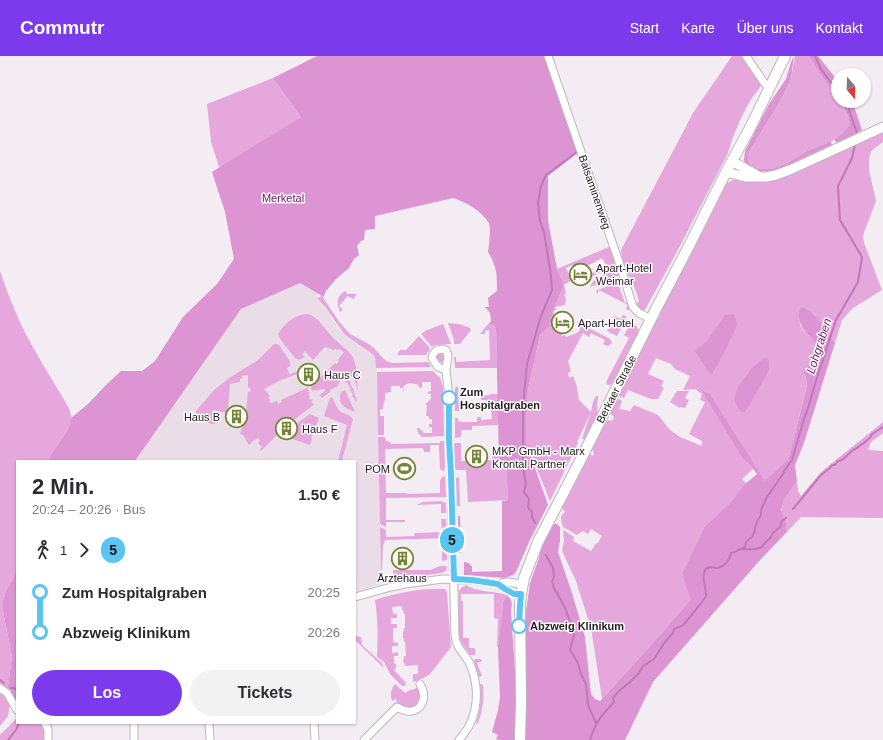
<!DOCTYPE html>
<html lang="de">
<head>
<meta charset="utf-8">
<style>
  body { margin:0; font-family:Arial,sans-serif; background:#f2f2f3; color:#2b2b33; height:100vh; display:flex; flex-direction:column; font-size:15px; white-space:nowrap }
  * { box-sizing:border-box; margin:0 }
  p { font-size:13px; color:#7c7c81 }
  .icon { flex:none; width:22px; height:22px; fill:none; stroke:currentColor; stroke-width:2; stroke-linecap:round; stroke-linejoin:round }
  .map { position:relative; flex:1; overflow:hidden }
  .details { position:absolute; left:16px; top:404px; width:340px; height:264px; display:flex; flex-direction:column; background:#fff; border-radius:0px; box-shadow:0 1px 3px #0004 }
  .details>* { flex:none }
  .badge { padding:0 8px; border-radius:13px; font-size:14px; line-height:26px }
  .needle { width:26px; rotate:161deg }
  .buttons { position:absolute; left:831px; top:12px; display:grid; gap:8px }
  .buttons a { display:grid; place-items:center; width:40px; height:40px; border-radius:50%; background:#fff; box-shadow:0 1px 3px #0004; font-size:20px }
  .map>.badge { position:absolute; translate:-50% -50%; box-shadow:0 0 0 2px #fff }
  .legs { display:flex; align-items:center; gap:6px; height:44px; padding:0 16px; font-size:13px }
  .legs p { margin-inline-start:auto }
  .overview { display:flex; align-items:center; justify-content:space-between; height:68px; padding:0 16px }
  h1 { font-size:22px; font-weight:800; line-height:30px }
  .primary-button { display:flex; gap:8px; margin-top:auto; padding:8px 16px }
  .primary-button a { flex:1; height:46px; border-radius:24px; background:#7c3aed; color:#fff; font-size:16px; font-weight:800; line-height:46px; text-align:center }
  .primary-button a+a { background:#f2f2f3; color:#2b2b33 }
  ul { padding:0 16px; list-style:none }
  li { display:flex; align-items:center; gap:14px; height:40px; font-size:15px }
  li i { display:grid; place-items:center; width:6px; height:100%; margin:0 5px; background:currentColor }
  li i::after { content:''; width:10px; height:10px; margin:-5px; border:3px solid; border-radius:50%; background:#fff }
  li p { margin-inline-start:auto }
  li:first-child i { background:linear-gradient(#0000 50%,currentColor 0) }
  li:last-child i { background:linear-gradient(currentColor 50%,#0000 0) }
  header { display:flex; align-items:center; gap:24px; box-sizing:border-box; height:56px; padding:0 20px; background:#7c3aed; color:#fff }
  header strong { font-size:19px }
  nav { display:flex; gap:22px; margin-inline-start:auto; font-size:14px }
  .map>svg:first-child { display:block }
  .built { fill:#ebdde8 }
  .green { fill:#e5a7dc }
  .forest { fill:#dd94d3 }
  .lines { fill:none; stroke-linecap:round; stroke-linejoin:round }
  .stream { stroke:#c079b6; stroke-width:2 }
  .minor-casing { stroke:#beb6bc; stroke-width:9 }
  .tertiary-casing { stroke:#beb6bc; stroke-width:11 }
  .secondary-casing { stroke:#beb6bc; stroke-width:12 }
  .minor { stroke:#fff; stroke-width:7 }
  .tertiary { stroke:#fff; stroke-width:9 }
  .secondary { stroke:#fff; stroke-width:10 }
  .line-1-casing { stroke:#fff; stroke-width:9 }
  .line-1 { stroke:#5bc5f2; stroke-width:6 }
  .stop-1-dot { fill:#fff; stroke:#5bc5f2; stroke-width:2 }
  .labels { text-anchor:middle; dominant-baseline:central; stroke-width:3; stroke-linejoin:round; paint-order:stroke }
  .street-label { font-size:11px; fill:#242123; stroke:#fffbfe }
  .park-label { font-size:11px; fill:#6c1665; stroke:#fffbfe }
  .poi-label { font-size:11px; fill:#242123; stroke:#fffbfe; text-anchor:start }
  .stop-label { font-size:11px; font-weight:bold; fill:#242123; stroke:#fffbfe; text-anchor:start }
  .water-label { font-size:12px; font-style:italic; fill:#741f6d; stroke:#fffbfe }
</style>
</head>
<body>
<header>
<strong>Commutr</strong>
<nav><a>Start</a><a>Karte</a><a>Über uns</a><a>Kontakt</a></nav>
</header>
<div class="map">
<svg width="883" height="684" viewBox="0 0 883 684">
  <rect width="100%" height="100%" fill="#f4ecf3"/>
  <path class="built" d="M 299,227 L 318,237 L 317,242 L 325,252 L 339,273 L 345,279 L 354,286 L 371,297 L 375,301 L 376,306 L 377,316 L 381,528 L 355,536 L 355,405 L 135,405 L 241,253 Z"/>
  <path class="green" d="M 732,0 L 743,0 L 761,29 C 758,36 752,40 749,47 C 740,63 733,79 728,97 L 679,192 L 646,252 L 642,257 L 635,249 L 639,245 C 636,235 631,219 623,213 L 621,194 L 693,57 Z
    M 795,0 L 809,0 L 818,15 L 838,42 L 838,45 L 840,45 L 849,63 L 849,68 L 847,73 L 834,84 L 805,96 L 785,108 L 772,113 L 757,113 L 751,109 L 748,104 L 748,98 L 783,40 L 791,23 Z
    M 273,22 L 301,61 L 220,114 L 211,86 L 207,48 Z
    M 883,75 L 883,86 L 872,94 L 869,101 L 869,114 L 876,145 L 863,179 L 864,187 L 882,234 L 853,252 L 842,264 L 835,287 L 814,258 L 799,256 L 800,269 L 803,274 L 819,290 C 818,301 810,307 803,315 L 806,322 L 807,328 L 794,382 L 788,403 L 765,426 L 710,338 L 702,333 L 742,402 L 749,408 L 753,413 L 742,423 L 746,427 L 730,447 L 704,471 L 682,518 L 692,544 L 602,643 L 591,572 L 576,525 L 562,495 L 564,485 L 563,474 L 574,481 L 573,485 L 591,495 L 596,487 L 597,488 L 602,480 L 591,473 L 588,478 L 583,475 L 577,479 L 563,471 C 561,464 559,460 565,456 L 562,452 L 563,449 L 588,399 L 590,398 L 593,400 L 594,398 L 592,392 L 605,366 L 609,364 L 612,365 L 614,361 L 610,357 L 616,344 L 619,343 L 622,345 L 619,353 L 630,355 L 634,349 L 658,359 L 670,374 L 680,381 L 702,390 L 702,385 L 689,378 L 705,346 L 700,344 L 702,338 L 695,333 L 683,334 L 690,320 L 675,313 L 671,308 L 656,302 L 648,318 L 664,325 L 661,330 L 664,332 L 658,343 L 651,343 L 628,334 L 624,342 L 619,340 L 618,338 L 656,264 C 659,262 660,260 660,257 L 725,128 L 737,122 L 756,124 Z
    M 611,190 L 615,204 L 614,208 L 588,223 L 587,220 L 606,209 L 602,202 L 576,216 L 572,209 L 566,212 L 572,224 L 564,229 L 566,238 L 564,239 L 566,243 L 565,249 L 555,251 L 556,254 L 553,255 L 562,280 L 565,279 L 566,281 L 577,277 L 580,274 L 577,266 L 610,283 L 612,287 L 608,290 L 603,288 L 605,284 L 591,277 L 589,281 L 583,277 L 568,305 L 571,315 L 568,317 L 569,322 L 573,320 L 577,331 L 579,344 L 591,356 L 593,346 L 596,340 L 598,340 L 597,351 L 598,357 L 585,382 L 584,383 L 582,383 L 591,356 L 577,386 L 578,387 L 550,445 L 526,386 L 526,368 L 528,334 L 540,279 L 550,270 L 553,255 L 564,229 L 557,213 Z
    M 0,215 C 9,241 19,267 33,291 C 43,310 55,328 66,347 C 69,352 72,359 71,365 C 69,374 62,381 58,388 C 54,393 51,399 48,405 L 17,405 L 16,513 L 12,524 L 6,535 L 3,545 L 3,555 L 12,601 L 7,637 L 10,648 L 8,660 L 0,670 Z
    M 612,215 L 618,215 L 620,219 L 590,231 C 593,222 603,218 612,215 Z
    M 622,225 L 622,226 L 618,228 L 625,247 L 629,246 L 630,250 L 629,254 L 628,254 L 626,253 L 628,249 L 599,234 L 597,238 L 596,235 L 597,234 Z
    M 346,235 L 346,237 L 348,238 L 357,238 L 353,243 L 348,240 L 339,250 L 343,254 L 340,256 L 338,250 L 338,242 L 343,236 Z
    M 322,240 L 340,267 L 350,278 L 367,287 L 374,292 L 382,301 L 386,305 L 392,307 L 428,306 L 431,311 L 376,312 L 375,301 L 371,297 L 345,279 L 326,252 L 317,242 Z
    M 307,258 L 313,260 L 318,264 L 333,282 L 348,295 L 353,301 L 357,315 L 358,336 C 356,327 354,314 341,322 L 338,330 L 330,334 L 330,336 L 322,342 L 320,339 L 318,340 L 325,335 L 324,333 L 312,335 L 310,328 L 312,328 L 324,318 L 335,307 L 337,308 L 339,305 L 338,304 L 344,296 L 339,293 L 338,294 L 335,293 L 334,294 L 325,291 L 313,304 L 305,295 L 302,298 L 305,301 L 299,304 L 295,302 L 280,283 L 278,278 C 285,267 294,259 307,258 Z
    M 623,259 L 626,260 L 626,262 L 617,280 L 607,275 L 614,260 L 621,263 Z
    M 448,267 L 459,268 L 470,272 L 471,274 L 460,288 L 454,288 L 454,284 Z
    M 489,267 L 496,272 L 497,312 L 455,312 L 454,301 L 456,301 L 456,306 L 490,304 L 489,274 L 485,275 L 485,278 L 480,278 Z
    M 443,268 L 451,288 L 435,289 L 432,291 L 421,278 L 425,275 Z
    M 634,268 C 637,270 639,273 638,277 L 612,328 L 610,329 L 608,329 L 606,327 L 607,324 L 629,282 L 624,279 L 629,271 Z
    M 419,280 L 430,292 L 426,299 L 397,299 L 400,294 L 406,294 Z
    M 274,288 L 277,288 L 279,289 L 289,304 L 290,306 L 290,310 L 287,312 L 289,318 L 301,314 L 302,316 L 301,319 L 300,317 L 281,324 L 264,333 L 270,340 L 268,341 L 270,344 L 269,345 L 271,347 L 277,345 L 278,348 L 282,346 L 281,344 L 307,332 L 307,330 L 308,332 L 310,344 L 312,343 L 313,344 L 311,346 L 313,348 L 315,348 L 286,370 L 261,395 L 260,393 L 262,391 L 258,387 L 260,385 L 258,382 L 253,385 L 249,389 L 243,379 L 240,378 L 246,357 L 248,336 L 251,335 L 250,332 L 248,332 L 248,319 L 242,320 L 242,322 L 240,323 L 240,326 L 230,328 L 229,344 L 227,357 L 213,354 L 212,360 L 218,361 L 217,365 L 215,368 L 212,368 L 197,363 L 196,360 L 196,355 L 214,334 L 229,322 L 258,304 Z
    M435.5 302a4.5 4.5 0 1 1 9 0a4.5 4.5 0 1 1-9 0Z
    M 433,315 L 440,322 L 443,331 L 444,380 L 422,381 C 419,379 417,374 417,372 L 420,372 L 420,374 L 423,375 L 423,377 L 432,377 L 432,371 L 429,371 L 429,368 L 432,368 L 432,363 L 429,363 L 429,360 L 426,360 L 427,350 L 426,349 L 426,347 L 428,346 L 429,344 L 431,343 L 431,338 L 428,338 L 428,336 L 431,335 L 431,326 L 422,326 L 422,332 L 420,332 L 418,329 C 413,327 407,326 403,331 L 404,335 L 403,335 L 403,332 L 400,332 L 400,330 L 391,330 L 391,336 L 385,337 L 385,345 L 384,345 L 383,353 L 380,354 L 380,360 L 384,360 L 384,379 L 378,379 L 377,316 Z
    M 346,324 L 350,325 L 352,332 L 353,332 L 355,340 L 356,340 L 357,347 L 352,340 L 353,339 L 350,334 L 351,333 L 348,329 L 348,326 L 346,327 L 345,326 Z
    M 458,330 L 459,355 L 455,355 L 455,332 Z
    M 345,334 L 355,356 C 345,352 337,349 341,336 Z
    M 677,335 L 689,335 L 685,342 L 689,344 L 685,352 L 680,351 L 680,352 L 670,346 Z
    M 490,338 L 498,338 L 498,369 L 472,370 L 472,374 L 461,374 L 461,381 L 455,382 L 455,362 L 458,362 L 459,366 L 477,366 L 477,361 L 481,361 L 481,364 L 492,363 L 491,354 L 486,354 L 486,344 L 481,344 L 481,340 L 490,339 Z
    M 332,341 C 335,346 336,352 341,356 C 346,358 349,359 353,363 L 342,405 L 338,405 L 347,369 L 324,360 L 330,342 Z
    M 310,358 L 319,362 L 311,382 L 312,383 L 310,389 L 284,380 L 296,368 Z
    M 883,366 L 883,377 L 871,386 L 868,394 L 883,395 L 883,462 L 801,461 L 787,476 L 786,466 L 781,456 L 784,444 L 797,425 L 798,435 L 801,440 L 821,416 Z
    M 378,381 L 385,381 L 386,385 L 390,386 L 391,388 L 440,387 L 440,385 L 444,385 L 445,412 L 444,415 L 443,415 L 440,413 L 439,389 L 430,389 L 430,396 L 424,396 L 423,392 L 385,393 L 386,437 L 406,437 L 406,438 L 440,437 L 440,425 L 442,421 L 445,420 L 446,441 L 386,442 L 386,464 L 405,464 L 405,466 L 386,466 L 386,471 L 380,468 Z
    M 454,387 L 461,387 L 461,405 L 492,404 L 492,393 L 499,393 L 499,409 L 506,409 L 508,444 L 468,446 L 466,414 L 457,414 L 455,413 Z
    M 459,421 L 460,450 L 457,450 L 456,422 Z
    M 441,445 L 446,447 L 446,457 L 441,457 L 441,448 L 416,449 L 423,446 Z
    M 441,463 L 446,463 L 447,482 L 385,484 L 383,490 L 382,514 L 381,514 L 380,471 L 386,474 L 386,481 L 414,480 L 415,477 L 442,476 Z
    M 443,490 L 447,490 L 447,504 L 442,505 L 442,492 Z
    M 440,510 L 447,510 L 446,515 L 441,517 L 400,523 L 384,526 L 383,524 L 393,522 L 393,514 L 430,514 Z
    M 466,529 C 475,536 495,535 507,539 L 503,546 L 498,592 L 497,590 L 498,563 L 494,562 L 494,538 L 461,538 L 461,545 L 463,545 L 463,582 L 469,582 L 469,592 L 475,592 L 475,599 L 470,599 C 467,595 463,590 461,586 C 456,573 459,549 459,535 L 461,532 Z
    M 445,533 L 447,536 L 451,591 L 430,618 L 424,622 L 413,626 L 413,618 L 418,618 L 418,609 L 405,610 L 405,607 L 403,607 L 404,600 L 406,600 L 405,586 L 404,586 L 404,582 L 403,582 L 403,576 L 404,575 L 404,572 L 405,572 L 405,558 L 404,558 L 403,554 L 402,554 L 402,551 L 401,551 L 401,550 L 392,551 L 393,558 L 397,558 L 397,562 L 391,562 L 391,568 L 397,568 L 397,572 L 393,572 L 393,586 L 398,587 L 398,590 L 392,590 L 392,597 L 398,596 L 398,600 L 394,600 L 394,607 L 396,608 L 396,612 L 394,614 L 406,627 L 405,630 L 402,630 L 390,618 L 384,606 L 377,601 C 378,582 378,564 375,544 C 397,537 422,532 445,533 Z
    M 355,580 L 361,581 L 362,589 L 382,607 L 384,612 L 355,584 Z
    M 475,603 L 481,603 L 482,605 L 477,607 L 482,620 L 479,621 L 474,605 Z
    M 395,628 L 405,637 C 410,633 415,634 420,630 L 422,645 L 412,653 L 398,650 L 396,643 L 392,645 C 390,638 391,633 395,628 Z
    M 480,628 L 483,629 C 484,644 483,653 478,668 L 476,667 C 481,653 481,643 480,628 Z
    M 17,662 L 17,667 L 40,667 L 44,673 L 44,684 L 0,684 L 0,679 Z"/>
  <path class="forest" d="M 317,0 L 551,0 L 583,93 L 548,120 L 548,164 L 557,213 L 564,229 L 553,255 L 550,270 L 540,279 L 528,334 L 526,368 L 526,386 L 548,449 L 529,486 L 516,516 L 513,519 L 505,522 L 464,519 L 464,506 L 469,507 L 472,511 L 472,516 L 502,515 L 502,445 L 508,444 L 506,409 L 499,409 L 496,272 L 489,267 L 491,265 L 490,257 L 485,251 L 489,251 L 488,242 L 497,235 C 497,218 497,211 488,196 C 489,189 491,174 489,167 C 488,166 486,163 485,162 C 477,152 465,146 453,142 L 375,160 L 375,173 L 365,174 L 364,184 L 361,185 L 357,190 L 359,199 L 354,203 L 349,212 L 336,223 L 326,235 L 323,242 L 322,240 L 300,227 L 241,253 L 135,405 L 48,405 C 51,399 54,393 58,388 C 63,380 71,372 71,362 L 88,348 L 105,330 L 121,315 L 142,315 L 155,305 L 183,261 L 217,228 L 234,203 L 225,156 L 212,116 L 301,61 L 273,22 Z
    M 794,0 L 791,23 L 783,40 L 748,98 L 748,104 L 751,109 L 757,113 L 772,113 L 785,108 L 805,96 L 831,85 L 832,90 L 793,109 L 772,116 L 756,115 L 745,108 L 744,104 L 745,95 L 769,48 L 786,23 L 791,6 Z
    M 809,0 L 818,0 L 838,25 L 838,42 L 818,15 Z
    M 840,45 L 851,45 L 854,50 L 862,74 L 838,88 L 834,84 C 855,67 852,68 840,45 Z
    M 801,251 C 817,255 826,275 835,287 L 804,387 L 795,409 L 797,425 L 784,444 L 781,455 L 786,466 L 787,476 L 761,503 L 653,626 L 625,684 L 524,684 L 526,556 L 530,527 L 539,502 C 541,490 548,478 554,468 L 557,468 L 560,471 L 560,485 L 558,496 L 572,537 L 585,581 L 591,638 L 595,643 L 600,645 L 602,643 L 662,577 L 691,544 L 682,518 L 704,471 L 730,447 L 744,429 L 757,418 L 749,408 L 742,402 L 701,333 L 710,338 L 765,425 L 788,403 L 794,382 L 807,329 L 806,322 L 803,315 C 810,307 818,301 819,290 C 809,280 793,267 801,251 Z
    M 733,258 L 736,263 L 737,269 L 726,293 L 712,318 L 708,315 L 695,295 L 708,284 L 725,259 Z
    M 764,302 L 767,302 L 769,305 L 769,313 L 766,320 L 745,356 L 741,356 L 738,352 L 734,343 L 739,329 L 752,312 Z
    M 458,460 L 460,460 L 461,497 L 459,497 Z
    M 17,504 L 17,646 L 7,637 L 12,601 L 3,555 L 3,545 L 6,535 L 12,524 L 16,513 Z
    M 507,539 C 513,544 512,549 511,555 L 517,646 L 514,684 L 499,684 L 496,683 L 498,679 L 492,676 L 498,654 L 500,641 L 498,592 L 503,546 Z"/>
  <g class="lines">
    <path class="stream" d="M 815,0 L 821,13 L 838,36
      M 845,45 L 847,48 L 857,77
      M 793,453 L 821,419 L 830,412 L 832,409 L 835,409 L 838,405 L 842,404 L 853,394 L 857,392 L 862,388 L 863,388 L 866,385 L 870,382 L 872,378 L 883,371
      M 535,467 L 532,461 L 532,456 L 528,451 L 529,443 L 524,436 L 526,428 L 523,412 L 523,350 L 527,308 L 541,260 L 552,234 L 551,220 L 544,176 L 540,165 L 538,147 L 541,130 L 546,119 L 578,95
      M 741,493 L 745,491 L 746,486 L 752,481 L 755,475 L 755,471 L 758,464 L 761,459 L 761,454 L 767,441 L 783,418 L 784,415 L 792,404 L 804,363 L 809,349 L 816,325 L 836,264 L 858,226 L 862,201 L 840,164 L 838,130 L 852,102 L 855,89
      M 546,499 L 553,512 L 554,521 L 552,526 L 554,532 L 562,546 L 566,554 L 574,579 L 570,594 L 578,607 L 581,618 L 586,628 L 588,649 L 596,667
      M 0,624 L 4,627
      M 11,632 L 17,633
      M 8,684 L 16,674 L 19,667
      M 590,684 C 596,665 601,660 614,646 L 613,642 L 620,634 L 629,627 L 639,617 L 643,610 L 654,603 L 665,586 L 673,577 L 674,573 C 677,572 680,571 683,569 C 686,566 705,543 706,540 C 707,533 700,520 706,513 C 709,509 713,512 718,512 C 725,510 730,504 731,497 C 735,496 738,494 741,493 C 750,493 754,495 762,491 L 763,489 L 771,481 L 772,478 L 781,470 L 781,466 L 786,462"/>
    <defs>
      <path id="minor" d="M 548,0 L 620,209 L 633,251 L 639,257 L 651,263
        M 746,0 L 765,28 L 770,31
        M 446,314 L 438,311 L 432,302 L 433,298 L 437,294 L 443,293 L 446,294 L 448,299 L 446,314 L 449,342 L 449,383 L 451,418 L 455,579 C 456,592 463,596 469,606 C 478,625 479,647 471,666 C 468,673 464,678 459,684
        M 498,528 C 506,534 510,538 521,538
        M 355,541 L 391,531 L 405,528 L 443,523 L 472,524 L 498,528 L 507,526 L 523,528
        M 0,632 L 7,637 L 17,654
        M 45,667 L 48,673 L 48,684
        M 134,667 L 134,684
        M 209,667 L 210,684
        M 314,667 L 315,684
        M 364,684 L 397,651 C 415,663 431,647 420,628"/>
      <path id="tertiary" d="M 732,105 L 758,120
        M 726,116 L 745,121 L 766,121 L 776,119 L 792,113 L 883,71"/>
      <path id="secondary" d="M 520,684 L 521,647 L 520,550 L 521,538 L 524,522 L 538,486 L 580,405 L 656,253 L 689,190 L 726,116 L 750,72 L 785,0"/>
    </defs>
    <use href="#minor" class="minor-casing"/>
    <use href="#tertiary" class="tertiary-casing"/>
    <use href="#secondary" class="secondary-casing"/>
    <use href="#minor" class="minor"/>
    <use href="#tertiary" class="tertiary"/>
    <use href="#secondary" class="secondary"/>
  </g>
  <g class="lines">
    <defs>
      <path id="line-1" d="M 449,342 L 449,383 L 451,418 L 454,523 L 472,524 L 498,528 L 505,533 L 514,538 L 521,538 L 520,550 L 519,570"/>
    </defs>
    <use href="#line-1" class="line-1-casing"/>
    <use href="#line-1" class="line-1"/>
  </g>
  <defs>
    <symbol id="hotel-ring" viewBox="-11 -11 22 22"><circle r="9.5" fill="#fffbfe" stroke="#738637" stroke-width="1.5"/><path d="M-6-4.5h1.5V1H6V5H4.5V3h-9V5H-6ZM-4 0a1.8 1.8 0 1 1 3.6 0ZM.5 0V-2.5h3Q6-2.5 6 0Z" fill="#738637"/></symbol>
    <symbol id="building-ring" viewBox="-11 -11 22 22"><circle r="9.5" fill="#fffbfe" stroke="#738637" stroke-width="1.5"/><path d="M-4-6H4V6H1V3H-1V6H-4ZM-2.5-4.3h1.7v1.8h-1.7ZM.8-4.3h1.7v1.8H.8ZM-2.5-1h1.7V.8h-1.7ZM.8-1h1.7V.8H.8Z" fill="#738637"/></symbol>
    <symbol id="stadium-ring" viewBox="-11 -11 22 22"><circle r="9.5" fill="#fffbfe" stroke="#738637" stroke-width="1.5"/><path d="M0-5a6.5 5 0 1 0 0 10a6.5 5 0 1 0 0-10ZM-3.5-1.8h7v3.6h-7Z" fill="#738637"/></symbol>
  </defs>
  <g fill-rule="evenodd">
    <use href="#hotel-ring" x="568" y="206" width="25" height="25"/>
    <use href="#hotel-ring" x="550" y="254" width="25" height="25"/>
    <use href="#building-ring" x="296" y="306" width="25" height="25"/>
    <use href="#building-ring" x="224" y="348" width="25" height="25"/>
    <use href="#building-ring" x="274" y="360" width="25" height="25"/>
    <use href="#building-ring" x="464" y="388" width="25" height="25"/>
    <use href="#stadium-ring" x="392" y="400" width="25" height="25"/>
    <use href="#building-ring" x="390" y="490" width="25" height="25"/>
  </g>
  <g class="stop-1-dot">
    <circle cx="449" cy="342" r="7"/>
    <circle cx="519" cy="570" r="7"/>
  </g>
  <g class="labels">
    <g class="street-label">
      <text transform="translate(595 136) rotate(71)">Balsaminenweg</text>
      <text transform="translate(616 333) rotate(-63)">Berkaer Straße</text>
    </g>
    <g class="park-label">
      <text x="283" y="142">Merketal</text>
    </g>
    <g class="poi-label">
      <text x="596" y="212">Apart-Hotel<tspan x="596" dy="13">Weimar</tspan></text>
      <text x="578" y="267">Apart-Hotel</text>
      <text x="324" y="319">Haus C</text>
      <text x="220" y="361" text-anchor="end">Haus B</text>
      <text x="302" y="373">Haus F</text>
      <text x="492" y="395">MKP GmbH - Marx<tspan x="492" dy="13">Krontal Partner</tspan></text>
      <text x="390" y="413" text-anchor="end">POM</text>
      <text x="402" y="522" text-anchor="middle">Ärztehaus</text>
    </g>
    <g class="stop-label">
      <text x="460" y="336">Zum<tspan x="460" dy="13">Hospitalgraben</tspan></text>
      <text x="530" y="570">Abzweig Klinikum</text>
    </g>
    <g class="water-label">
      <text transform="translate(819 290) rotate(-72)">Lohgraben</text>
    </g>
  </g>
</svg>
<div class="buttons">
<a><svg class="needle" viewBox="-14 -14 28 28"><path d="M0-13l5 13h-10z" fill="#e53935"/><path d="M0 13l5-13h-10z" fill="#7c7c81"/></svg></a>
</div>
<b class="badge" style="left:452px;top:484px;background:#5bc5f2;color:#111">5</b>
<section class="details">
<div class="overview"><div><h1>2 Min.</h1><p>20:24 – 20:26 · Bus</p></div><b>1.50 €</b></div>
<div class="legs"><svg class="icon" aria-label="walk" viewBox="0 0 24 24"><circle cx="13" cy="4" r="2"/><path d="M13 8l-2 6 4 7M11 14l-3 7M7 12l3-4h3l4 4"/></svg>1<svg class="icon" aria-label="forward" viewBox="0 0 24 24"><path d="M9 5l7 7-7 7"/></svg><b class="badge" style="background:#5bc5f2;color:#111">5</b></div>
<ul>
<li><i style="color:#5bc5f2"></i><b>Zum Hospitalgraben</b><p>20:25</p></li>
<li><i style="color:#5bc5f2"></i><b>Abzweig Klinikum</b><p>20:26</p></li>
</ul>
<div class="primary-button"><a>Los</a><a>Tickets</a></div>
</section>
</div>
</body>
</html>
